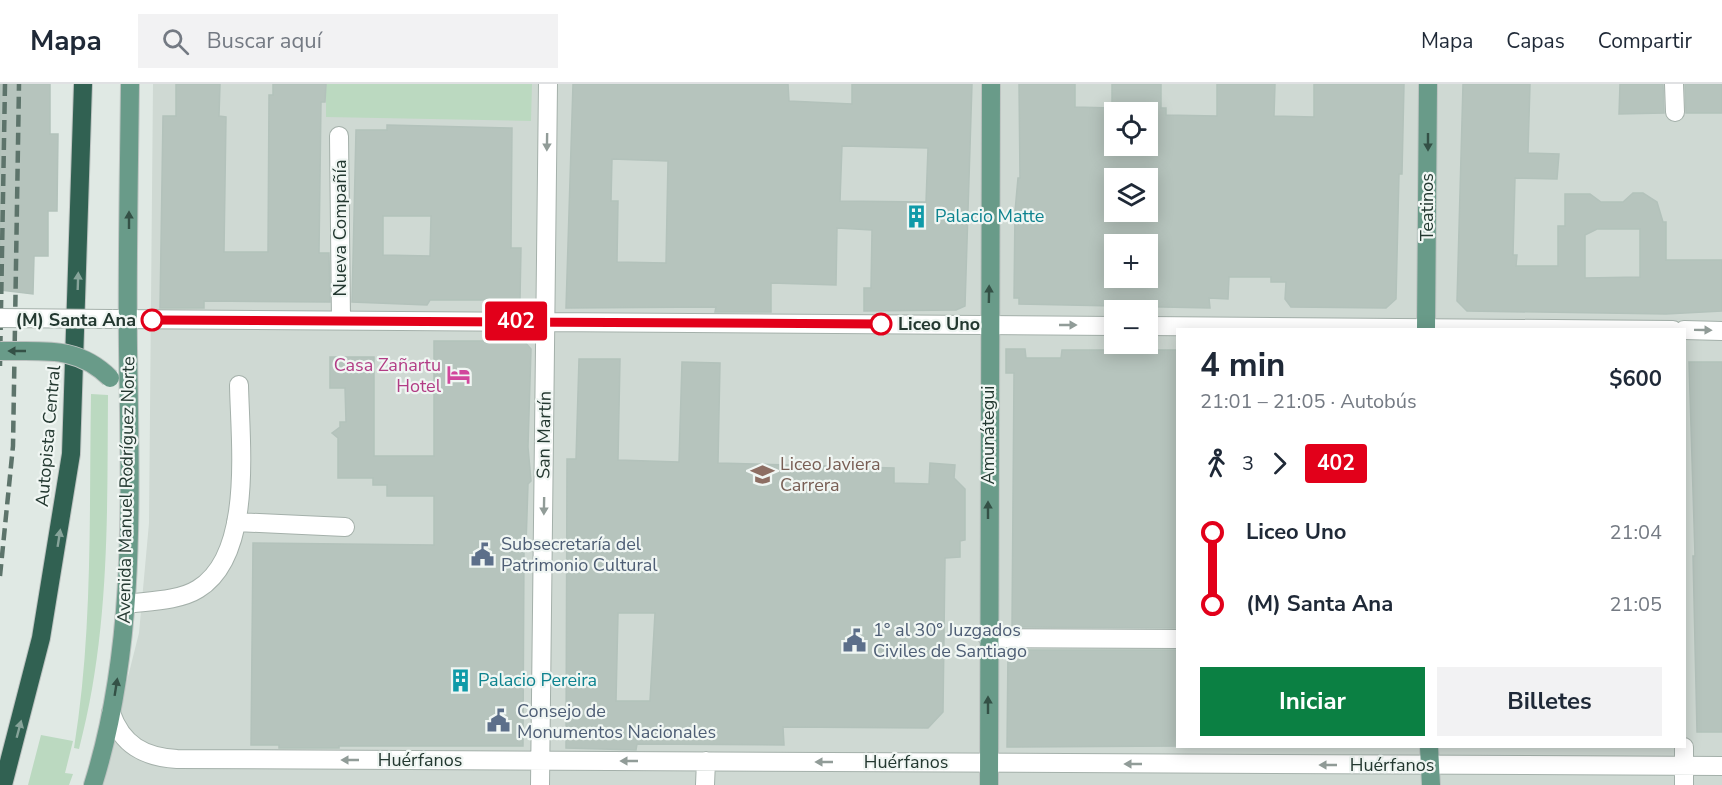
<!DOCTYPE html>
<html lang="es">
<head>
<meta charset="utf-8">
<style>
  body { margin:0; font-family:"Nunito Sans",sans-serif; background:#f2f2f3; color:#1f2937; height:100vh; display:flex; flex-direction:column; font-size:22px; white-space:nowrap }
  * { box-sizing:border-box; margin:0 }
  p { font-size:20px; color:#747a83 }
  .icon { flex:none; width:33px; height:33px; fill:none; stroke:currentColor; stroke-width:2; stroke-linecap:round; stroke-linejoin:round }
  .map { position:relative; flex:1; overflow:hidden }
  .details { position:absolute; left:1176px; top:244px; width:510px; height:420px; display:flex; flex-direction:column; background:#fff; border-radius:0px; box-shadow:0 3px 15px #0003 }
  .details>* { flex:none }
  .badge { padding:0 12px; border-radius:4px; font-size:21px; line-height:39px }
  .fabs { position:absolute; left:1104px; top:18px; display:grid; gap:12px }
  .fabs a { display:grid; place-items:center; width:54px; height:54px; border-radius:0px; background:#fff; box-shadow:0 3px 15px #0003; font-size:30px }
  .map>.badge { position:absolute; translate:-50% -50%; box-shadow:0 0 0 3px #fff }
  .legs { display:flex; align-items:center; gap:9px; height:66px; padding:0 24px; font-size:20px }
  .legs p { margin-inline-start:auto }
  .overview { display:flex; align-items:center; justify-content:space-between; height:102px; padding:0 24px }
  h1 { font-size:33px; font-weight:700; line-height:45px }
  .cta { display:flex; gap:12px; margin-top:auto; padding:12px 24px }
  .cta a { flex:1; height:69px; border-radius:0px; background:#0b8043; color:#fff; font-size:24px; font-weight:700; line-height:69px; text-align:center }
  .cta a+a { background:#f2f2f3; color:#1f2937 }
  ul { padding:0 24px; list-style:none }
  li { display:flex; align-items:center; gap:21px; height:72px; font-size:22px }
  li i { display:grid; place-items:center; width:9px; height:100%; margin:0 8px; background:currentColor }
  li i::after { content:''; width:15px; height:15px; margin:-8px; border:4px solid; border-radius:50%; background:#fff }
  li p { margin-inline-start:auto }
  li:first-child i { background:linear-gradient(#0000 50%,currentColor 0) }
  li:last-child i { background:linear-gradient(currentColor 50%,#0000 0) }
  header { display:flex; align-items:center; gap:36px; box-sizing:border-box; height:84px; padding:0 30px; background:#fff; border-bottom:2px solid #e0e1e3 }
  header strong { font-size:28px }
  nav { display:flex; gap:33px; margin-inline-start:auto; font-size:21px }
  .search { width:420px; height:54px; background:#f2f2f3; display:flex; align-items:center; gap:15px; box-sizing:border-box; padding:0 21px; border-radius:0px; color:#747a83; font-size:22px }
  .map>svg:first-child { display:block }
  .built { fill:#cfd9d3; fill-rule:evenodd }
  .green { fill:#bbd9c0 }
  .building { fill:#b6c4bd; stroke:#b3c2bb; stroke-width:1.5; fill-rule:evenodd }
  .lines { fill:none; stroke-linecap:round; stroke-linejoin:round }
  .minor-casing { stroke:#a4b0aa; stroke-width:20 }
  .major-casing { stroke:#bdc3c1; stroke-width:20 }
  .highway-casing { stroke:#bdc3c1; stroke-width:20 }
  .minor { stroke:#fff; stroke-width:18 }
  .major { stroke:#699b89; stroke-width:18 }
  .highway { stroke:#316152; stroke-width:18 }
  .rail { stroke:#5d746b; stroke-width:4.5; stroke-dasharray:12 6; stroke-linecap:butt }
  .minor-bridge-casing { stroke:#a4b0aa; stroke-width:20; stroke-linecap:butt }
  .major-bridge-casing { stroke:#bdc3c1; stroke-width:20; stroke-linecap:butt }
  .minor-bridge { stroke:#fff; stroke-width:18 }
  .major-bridge { stroke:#699b89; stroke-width:18 }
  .oneway { fill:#919c98 }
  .oneway2 { fill:#345146 }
  .oneway3 { fill:#87a49a }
  .line-1-casing { stroke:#fff; stroke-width:14 }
  .line-1 { stroke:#e2001a; stroke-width:9 }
  .stop-1-dot { fill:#fff; stroke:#e2001a; stroke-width:3 }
  .labels { text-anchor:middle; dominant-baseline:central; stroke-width:4.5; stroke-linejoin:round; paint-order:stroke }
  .street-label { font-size:18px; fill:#233830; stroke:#f0f6f3 }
  .culture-label { font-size:18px; fill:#0d838f; stroke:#f0f6f3; text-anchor:start }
  .stop-label { font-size:18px; font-weight:bold; fill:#233830; stroke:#f0f6f3; text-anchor:end }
  .hotel-label { font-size:18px; fill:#b23c85; stroke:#f0f6f3; text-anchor:end }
  .education-label { font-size:18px; fill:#785e54; stroke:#f0f6f3; text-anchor:start }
  .service-label { font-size:18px; fill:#4e5e75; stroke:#f0f6f3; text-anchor:start }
</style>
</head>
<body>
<header>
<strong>Mapa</strong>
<div class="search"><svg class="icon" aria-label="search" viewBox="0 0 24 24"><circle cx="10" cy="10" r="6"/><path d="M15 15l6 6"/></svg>Buscar aquí</div>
<nav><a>Mapa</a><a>Capas</a><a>Compartir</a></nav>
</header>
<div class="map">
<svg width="1722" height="701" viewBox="0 0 1722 701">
  <rect width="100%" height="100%" fill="#e0e9e4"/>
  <path class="built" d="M 153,0 L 1722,0 L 1722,701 L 97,701 L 106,680 L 139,549 L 149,439 ZM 1114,28 L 1148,28 L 1148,62 L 1114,62 ZM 1114,94 L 1148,94 L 1148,128 L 1114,128 ZM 1114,160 L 1148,160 L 1148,194 L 1114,194 ZM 1114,226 L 1148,226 L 1148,260 L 1114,260 ZM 1178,246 L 1684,246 L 1684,663 L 1178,663 Z"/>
  <path class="green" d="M 326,0 L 532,0 L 531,37 L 326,33 Z
    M 91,310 L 108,311 C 107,432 110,547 79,665 L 74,664 C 93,548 89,428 91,310 Z
    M 41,651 L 73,657 L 65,689 L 73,690 L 69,701 L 28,701 Z"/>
  <path class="building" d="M 0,0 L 50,0 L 50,50 L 58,50 L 57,127 L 48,127 L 48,172 L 34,172 L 33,210 L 0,206 Z
    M 176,0 L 220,0 L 219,32 L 226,33 L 224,168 L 268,168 L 269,11 L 273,11 L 273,0 L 326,0 L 325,18 L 321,18 L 319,169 L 329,169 L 330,218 L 204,217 L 204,224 L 160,224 L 163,32 L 176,32 Z
    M 573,0 L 788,0 L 789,17 L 852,20 L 852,0 L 972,0 L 965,222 L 956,226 L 864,227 L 864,204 L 871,204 L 872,146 L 837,144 L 836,201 L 771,199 L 771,228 L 715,228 L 716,223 L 566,224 ZM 842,62 L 928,64 L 926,118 L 840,117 ZM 612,75 L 668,77 L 666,179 L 617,178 L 618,117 L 611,117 Z
    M 1019,0 L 1075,0 L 1075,23 L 1112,24 L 1112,0 L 1161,0 L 1161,24 L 1166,24 L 1166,31 L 1217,32 L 1217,0 L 1275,0 L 1274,32 L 1314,33 L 1314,0 L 1404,0 L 1402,90 L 1399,90 L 1396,215 L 1386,224 L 1291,223 L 1285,215 L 1286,198 L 1271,198 L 1271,193 L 1229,193 L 1228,215 L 1209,214 L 1210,224 L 1019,220 L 1019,214 L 1014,214 L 1015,127 L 1018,94 L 1020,94 ZM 1114,28 L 1148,28 L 1148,62 L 1114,62 ZM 1114,94 L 1148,94 L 1148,128 L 1114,128 ZM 1114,160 L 1148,160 L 1148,194 L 1114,194 Z
    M 1463,0 L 1530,0 L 1528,69 L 1559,70 L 1557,95 L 1515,94 L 1513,171 L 1517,171 L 1516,182 L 1558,182 L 1558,142 L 1565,142 L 1565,110 L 1590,110 L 1601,118 L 1623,118 L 1633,109 L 1643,109 L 1657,118 L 1663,138 L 1666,138 L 1666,176 L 1722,176 L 1722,227 L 1666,230 L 1467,227 L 1457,217 ZM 1597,145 L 1640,145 L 1640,193 L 1585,194 L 1585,151 Z
    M 1620,0 L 1663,0 L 1664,29 L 1619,30 Z
    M 1685,0 L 1722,0 L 1722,29 L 1686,29 Z
    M 387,41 L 512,44 L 511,164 L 521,164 L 520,216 L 430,216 L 427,221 L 352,218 L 356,46 L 387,46 ZM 383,132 L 431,132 L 430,172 L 383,171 Z
    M 434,257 L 524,257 L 531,265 L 528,363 L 531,397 L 528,400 L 526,461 L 524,462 L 523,662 L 339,662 L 339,664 L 279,664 L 279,661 L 251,661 L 253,459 L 434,461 L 434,412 L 387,412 L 387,401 L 373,401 L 373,394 L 338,394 L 338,354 L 332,349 L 340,343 L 340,338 L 346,338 L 345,304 L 330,304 L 330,273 L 374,273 L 374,372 L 434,372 Z
    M 1006,265 L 1025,265 L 1026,274 L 1061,274 L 1062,266 L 1178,266 L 1178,544 L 1012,543 L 1014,289 L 1006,289 Z
    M 579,275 L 620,275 L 618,376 L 679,378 L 682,278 L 720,279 L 718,379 L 894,384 L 894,399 L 929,400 L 930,379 L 955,381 L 954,394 L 965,405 L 965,456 L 960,457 L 960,473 L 945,474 L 943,628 L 928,644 L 783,643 L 784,661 L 637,660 L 636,666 L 566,664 L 567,375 L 576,375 ZM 618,529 L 655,529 L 650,617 L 616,617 Z
    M 1689,278 L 1722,278 L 1722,648 L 1697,648 L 1693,472 L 1695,472 Z
    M 1008,566 L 1178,566 L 1178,662 L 1007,663 Z"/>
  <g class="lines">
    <defs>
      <path id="minor" d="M 1674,0 L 1675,28
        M 339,52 L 341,236
        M 114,235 L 1114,242
        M 1148,242 L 1673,246
        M 1684,246 L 1722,247
        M 236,438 L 345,443
        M 126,520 C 148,517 179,517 198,505 C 254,471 240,357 239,301
        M 988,554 L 1178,555
        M 111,629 C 122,661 144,673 177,675 L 1722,682
        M 1684,663 L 1684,701
        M 540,701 L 548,0
        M 705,701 L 706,677"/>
      <path id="major" d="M 1426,246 L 1428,0
        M 1429,663 L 1431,701
        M 93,701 C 137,561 130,409 128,264 C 127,176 129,88 130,0
        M 989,701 L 991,0"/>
      <path id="highway" d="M 3,701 L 41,554 L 71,370 L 83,0"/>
    </defs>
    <use href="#minor" class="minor-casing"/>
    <use href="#major" class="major-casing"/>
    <use href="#highway" class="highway-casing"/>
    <use href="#minor" class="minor"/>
    <use href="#major" class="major"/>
    <use href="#highway" class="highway"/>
    <path class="rail" d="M 0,282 L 5,0
      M 0,492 L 13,362 L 19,0"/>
    <defs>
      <path id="minor-bridge" d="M 0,234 L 112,235"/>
      <path id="major-bridge" d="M 0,267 C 43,268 77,261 110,294"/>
    </defs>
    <use href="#minor-bridge" class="minor-bridge-casing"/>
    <use href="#major-bridge" class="major-bridge-casing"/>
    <use href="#minor-bridge" class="minor-bridge"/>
    <use href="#major-bridge" class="major-bridge"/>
  </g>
  <defs><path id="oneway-solid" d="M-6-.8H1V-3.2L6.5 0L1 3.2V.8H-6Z" transform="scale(1.5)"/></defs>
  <g class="oneway">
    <use href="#oneway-solid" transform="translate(547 58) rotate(91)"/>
    <use href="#oneway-solid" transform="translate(1068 241)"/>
    <use href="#oneway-solid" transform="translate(1703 246) rotate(1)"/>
    <use href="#oneway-solid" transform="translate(544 422) rotate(91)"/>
    <use href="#oneway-solid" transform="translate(350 676) rotate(-180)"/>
    <use href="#oneway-solid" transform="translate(629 677) rotate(-180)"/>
    <use href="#oneway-solid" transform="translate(824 678) rotate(-180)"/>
    <use href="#oneway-solid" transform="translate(1133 680) rotate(-180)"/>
    <use href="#oneway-solid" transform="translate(1328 681) rotate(-180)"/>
  </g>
  <g class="oneway2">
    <use href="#oneway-solid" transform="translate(1428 58) rotate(90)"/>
    <use href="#oneway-solid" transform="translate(129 136) rotate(-90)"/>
    <use href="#oneway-solid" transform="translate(989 210) rotate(-89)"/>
    <use href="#oneway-solid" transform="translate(17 267) rotate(-180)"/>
    <use href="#oneway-solid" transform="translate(988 426) rotate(-90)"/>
    <use href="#oneway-solid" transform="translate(116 603) rotate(-81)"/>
    <use href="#oneway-solid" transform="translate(988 621) rotate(-90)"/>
  </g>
  <g class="oneway3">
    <use href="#oneway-solid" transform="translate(78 197) rotate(-88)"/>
    <use href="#oneway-solid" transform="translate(59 454) rotate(-81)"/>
    <use href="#oneway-solid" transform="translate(19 645) rotate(-75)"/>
  </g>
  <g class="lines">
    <defs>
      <path id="line-1" d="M 152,236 L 881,240"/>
    </defs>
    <use href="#line-1" class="line-1-casing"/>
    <use href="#line-1" class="line-1"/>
  </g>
  <defs>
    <symbol id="building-bare" viewBox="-9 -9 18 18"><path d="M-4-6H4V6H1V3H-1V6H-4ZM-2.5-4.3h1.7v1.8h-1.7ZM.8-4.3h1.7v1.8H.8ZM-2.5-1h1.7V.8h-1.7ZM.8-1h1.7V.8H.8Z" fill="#0f9aa8" stroke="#f0f6f3" stroke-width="2.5" paint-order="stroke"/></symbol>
    <symbol id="hotel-bare" viewBox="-9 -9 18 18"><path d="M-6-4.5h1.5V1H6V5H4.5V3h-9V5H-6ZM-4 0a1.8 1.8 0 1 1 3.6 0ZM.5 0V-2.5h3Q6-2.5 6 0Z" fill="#d1479c" stroke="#f0f6f3" stroke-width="2.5" paint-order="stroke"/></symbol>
    <symbol id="school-bare" viewBox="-9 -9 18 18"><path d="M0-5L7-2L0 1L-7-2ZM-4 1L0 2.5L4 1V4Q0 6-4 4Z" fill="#8d6e63" stroke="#f0f6f3" stroke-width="2.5" paint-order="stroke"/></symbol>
    <symbol id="civic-bare" viewBox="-9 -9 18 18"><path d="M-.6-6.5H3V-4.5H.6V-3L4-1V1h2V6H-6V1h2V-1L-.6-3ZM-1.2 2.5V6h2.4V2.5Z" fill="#5c6f8a" stroke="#f0f6f3" stroke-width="2.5" paint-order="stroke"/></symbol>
  </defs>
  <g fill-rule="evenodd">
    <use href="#building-bare" x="900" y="116" width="33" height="33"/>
    <use href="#hotel-bare" x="442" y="274" width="33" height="33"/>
    <use href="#school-bare" x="746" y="374" width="33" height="33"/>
    <use href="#civic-bare" x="466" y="454" width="33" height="33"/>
    <use href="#civic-bare" x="838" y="540" width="33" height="33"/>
    <use href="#building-bare" x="444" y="580" width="33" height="33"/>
    <use href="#civic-bare" x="482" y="620" width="33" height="33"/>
  </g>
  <g class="stop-1-dot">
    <circle cx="152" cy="236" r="10"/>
    <circle cx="881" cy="240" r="10"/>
  </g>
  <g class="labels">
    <g class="street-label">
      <text transform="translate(1427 123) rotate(-90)">Teatinos</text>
      <text transform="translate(340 144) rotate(-90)">Nueva Compañía</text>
      <text transform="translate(544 351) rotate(-89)">San Martín</text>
      <text transform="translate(988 351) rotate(-90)">Amunátegui</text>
      <text transform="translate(48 352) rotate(-85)">Autopista Central</text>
      <text transform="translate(126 406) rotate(-89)">Avenida Manuel Rodríguez Norte</text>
      <text x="420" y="676">Huérfanos</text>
      <text x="906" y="678">Huérfanos</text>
      <text x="1392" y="681">Huérfanos</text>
    </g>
    <g class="culture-label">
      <text x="935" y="132">Palacio Matte</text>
      <text x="478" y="596">Palacio Pereira</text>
    </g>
    <g class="stop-label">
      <text x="136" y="236">(M) Santa Ana</text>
      <text x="898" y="240" text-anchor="start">Liceo Uno</text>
    </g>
    <g class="hotel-label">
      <text x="441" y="281">Casa Zañartu<tspan x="441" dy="21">Hotel</tspan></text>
    </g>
    <g class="education-label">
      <text x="780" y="380">Liceo Javiera<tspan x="780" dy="21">Carrera</tspan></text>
    </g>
    <g class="service-label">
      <text x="501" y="460">Subsecretaría del<tspan x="501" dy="21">Patrimonio Cultural</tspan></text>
      <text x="873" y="546">1° al 30° Juzgados<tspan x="873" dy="21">Civiles de Santiago</tspan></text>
      <text x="517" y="627">Consejo de<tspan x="517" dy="21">Monumentos Nacionales</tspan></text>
    </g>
  </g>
</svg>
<div class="fabs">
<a><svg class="icon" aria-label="locate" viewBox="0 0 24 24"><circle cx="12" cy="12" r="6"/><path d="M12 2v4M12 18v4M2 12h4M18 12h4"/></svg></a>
<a><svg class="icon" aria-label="layers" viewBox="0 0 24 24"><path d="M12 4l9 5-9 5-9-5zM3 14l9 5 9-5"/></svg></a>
<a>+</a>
<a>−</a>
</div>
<b class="badge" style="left:516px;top:237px;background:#e2001a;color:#fff">402</b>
<section class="details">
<div class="overview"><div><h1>4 min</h1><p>21:01 – 21:05 · Autobús</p></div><b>$600</b></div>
<div class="legs"><svg class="icon" aria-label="walk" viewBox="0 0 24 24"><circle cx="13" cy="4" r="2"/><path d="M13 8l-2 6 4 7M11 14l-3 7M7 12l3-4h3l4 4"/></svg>3<svg class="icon" aria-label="forward" viewBox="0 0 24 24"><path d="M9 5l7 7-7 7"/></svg><b class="badge" style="background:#e2001a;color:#fff">402</b></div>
<ul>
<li><i style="color:#e2001a"></i><b>Liceo Uno</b><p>21:04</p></li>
<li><i style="color:#e2001a"></i><b>(M) Santa Ana</b><p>21:05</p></li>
</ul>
<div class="cta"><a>Iniciar</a><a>Billetes</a></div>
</section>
</div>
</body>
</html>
